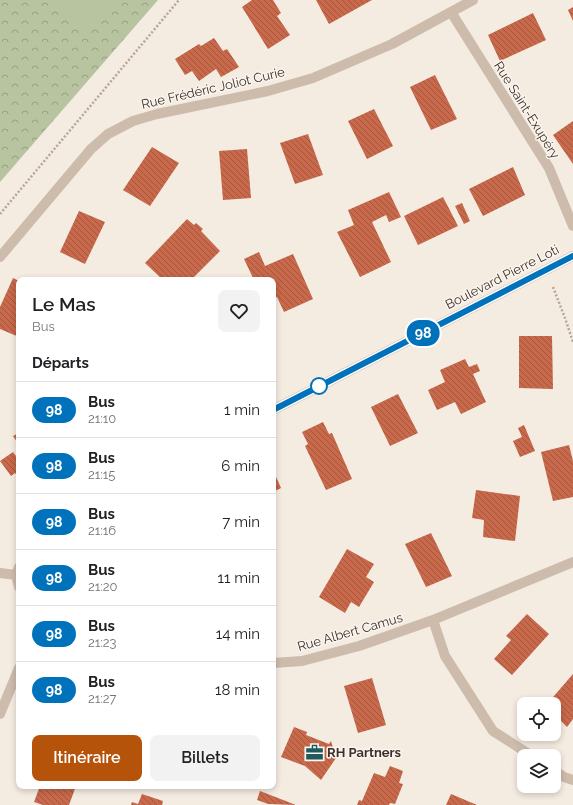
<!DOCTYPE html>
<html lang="fr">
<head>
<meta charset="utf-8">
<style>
  body { margin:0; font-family:Raleway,sans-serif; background:#f2f2f2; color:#202124; height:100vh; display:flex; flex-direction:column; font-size:15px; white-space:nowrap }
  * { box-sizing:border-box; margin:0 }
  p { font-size:13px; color:#757577 }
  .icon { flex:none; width:22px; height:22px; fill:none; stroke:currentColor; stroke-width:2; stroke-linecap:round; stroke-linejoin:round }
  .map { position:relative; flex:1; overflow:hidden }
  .side { position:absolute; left:16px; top:277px; width:260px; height:512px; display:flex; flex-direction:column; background:#fff; border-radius:8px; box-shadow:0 2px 6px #0003 }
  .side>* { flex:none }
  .badge { padding:0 8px; border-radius:13px; font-size:14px; line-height:26px }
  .buttons { position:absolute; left:517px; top:697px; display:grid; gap:8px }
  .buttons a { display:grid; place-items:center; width:44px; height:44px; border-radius:8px; background:#fff; box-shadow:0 2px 6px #0003; font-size:20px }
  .map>.badge { position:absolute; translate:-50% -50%; box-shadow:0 0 0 2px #fff }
  h2 { padding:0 16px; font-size:15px; line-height:36px }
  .round { display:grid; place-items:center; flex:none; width:42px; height:42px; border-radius:8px; background:#f2f2f2 }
  .head { display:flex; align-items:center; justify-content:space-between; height:68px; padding:0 16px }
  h1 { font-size:19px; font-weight:600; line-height:30px }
  .cta { display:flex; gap:8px; margin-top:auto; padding:8px 16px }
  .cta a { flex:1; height:46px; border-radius:8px; background:#b45309; color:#fff; font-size:16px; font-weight:600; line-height:46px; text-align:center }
  .cta a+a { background:#f2f2f2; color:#202124 }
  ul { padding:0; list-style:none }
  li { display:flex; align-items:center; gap:12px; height:56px; padding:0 16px; border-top:1px solid #e0e0e0 }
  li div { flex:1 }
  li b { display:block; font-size:15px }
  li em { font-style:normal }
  li .badge { min-width:44px; font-weight:700; text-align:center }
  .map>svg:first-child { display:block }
  .park { fill:url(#park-crowns) }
  .pitch { fill:#b8c4a0 }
  .building { fill:url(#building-back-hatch) }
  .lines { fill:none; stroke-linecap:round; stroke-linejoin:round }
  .path { stroke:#b9a596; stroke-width:2.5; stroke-dasharray:2 2; stroke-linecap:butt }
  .minor { stroke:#cdbbac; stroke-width:10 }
  .line-casing { stroke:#fff; stroke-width:9 }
  .line { stroke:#0072bc; stroke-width:6 }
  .stop-dot { fill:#fff; stroke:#0072bc; stroke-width:2 }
  .labels { text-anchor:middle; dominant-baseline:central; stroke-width:3; stroke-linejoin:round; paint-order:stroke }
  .street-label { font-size:13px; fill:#3b302b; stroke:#fbf5ee }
  .poi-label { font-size:13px; font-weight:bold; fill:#3b302b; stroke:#fbf5ee; text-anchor:start }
</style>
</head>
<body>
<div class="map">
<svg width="573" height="805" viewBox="0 0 573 805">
  <defs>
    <pattern id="park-crowns" width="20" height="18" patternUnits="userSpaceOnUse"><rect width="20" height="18" fill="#b8c4a0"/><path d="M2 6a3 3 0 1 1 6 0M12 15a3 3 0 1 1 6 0" fill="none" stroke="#97a083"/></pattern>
    <pattern id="building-back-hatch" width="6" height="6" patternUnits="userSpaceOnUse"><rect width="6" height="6" fill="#c8694b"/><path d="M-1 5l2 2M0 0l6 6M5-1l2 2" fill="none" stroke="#a4573f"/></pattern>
  </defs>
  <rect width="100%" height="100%" fill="#f4ebe1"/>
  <path class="park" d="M 0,0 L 158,0 L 0,182 Z"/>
  <path class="pitch" d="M 44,0 L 115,0 L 87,34 Z"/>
  <path class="building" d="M 252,0 L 273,0 L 281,13 L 277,16 L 290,35 L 268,49 L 242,7 Z
    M 316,0 L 372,0 L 329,24 Z
    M 573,7 L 573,21 L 568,10 Z
    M 533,13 L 546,40 L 500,61 L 488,35 Z
    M 214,38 L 223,51 L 227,49 L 239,67 L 221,77 L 216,69 L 199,81 L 192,71 L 185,75 L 175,59 L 199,44 L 201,46 Z
    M 435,75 L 457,119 L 431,130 L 410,87 Z
    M 374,109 L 393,146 L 367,159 L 348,121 Z
    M 573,121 L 573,164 L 553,135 Z
    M 308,134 L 323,175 L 295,184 L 280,143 Z
    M 152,147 L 179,163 L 150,206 L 123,190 Z
    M 247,149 L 251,198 L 223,200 L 219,151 Z
    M 513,167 L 525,195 L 483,216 L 469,189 Z
    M 389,192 L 401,217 L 389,222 L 386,215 L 372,222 L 391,262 L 360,277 L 337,232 L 354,225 L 348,210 Z
    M 443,197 L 458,226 L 418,245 L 404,216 Z
    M 462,203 L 470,221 L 464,224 L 455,206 Z
    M 79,211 L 105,222 L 85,264 L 60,252 Z
    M 187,219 L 194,225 L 196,223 L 203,229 L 201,231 L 220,251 L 191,280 L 163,280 L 145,263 Z
    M 259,252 L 265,266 L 293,254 L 313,299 L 284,312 L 277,297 L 273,299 L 273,280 L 254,280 L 244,259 Z
    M 13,278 L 19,281 L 19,337 L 0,329 L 0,307 Z
    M 519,336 L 552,336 L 553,389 L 519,388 Z
    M 465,359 L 469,367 L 477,364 L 480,371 L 473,374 L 486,402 L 461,414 L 455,402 L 437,410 L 428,390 L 445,382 L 440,370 Z
    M 398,394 L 418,433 L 390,446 L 371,407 Z
    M 323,422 L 329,434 L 332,433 L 352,479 L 326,490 L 305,446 L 308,444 L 302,432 Z
    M 524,425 L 535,451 L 520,457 L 513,441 L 522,437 L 518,428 Z
    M 19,433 L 19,445 L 13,436 Z
    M 569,445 L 573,461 L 573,497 L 553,501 L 541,452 Z
    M 13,452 L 16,456 L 19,455 L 19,479 L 15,473 L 11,476 L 0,461 Z
    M 273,470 L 281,488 L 273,492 Z
    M 476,490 L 520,496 L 515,541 L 483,537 L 484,520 L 472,518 Z
    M 431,533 L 452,576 L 426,587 L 405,544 Z
    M 347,549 L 374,564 L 366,577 L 374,582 L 359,607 L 351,602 L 345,613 L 319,597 Z
    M 273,592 L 276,592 L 276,633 L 273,632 Z
    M 527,614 L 549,634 L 512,675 L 494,659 L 511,640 L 506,636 Z
    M 573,674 L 573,719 L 567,727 L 554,714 L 554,704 L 547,704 Z
    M 372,678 L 386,725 L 358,733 L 344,686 Z
    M 294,727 L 307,732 L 306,735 L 329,744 L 331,741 L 336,758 L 321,780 L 305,766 L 281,757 Z
    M 390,766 L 403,771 L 399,783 L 403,784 L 395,804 L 390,803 L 389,805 L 357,805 L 359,800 L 362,801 L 374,773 L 385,777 Z
    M 40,786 L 76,786 L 69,805 L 43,805 L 34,802 Z
    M 260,791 L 296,805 L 268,804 L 257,800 Z
    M 142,794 L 163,801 L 162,805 L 131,805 L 132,802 L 138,804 Z
    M 451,794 L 477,805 L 446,805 Z"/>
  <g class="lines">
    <path class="path" d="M 0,214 L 179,0
      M 553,287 L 565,318 L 573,342"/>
    <path class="minor" d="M 451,12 L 549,168 L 573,226
      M 0,257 L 91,149 L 108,134 L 133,121 L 157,114 L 268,91 L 313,78 L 392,44 L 473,0
      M 273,410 L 573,256
      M 19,567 L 16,575 L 19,587
      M 0,573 L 16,575
      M 433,620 L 445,656 L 493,731 L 532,756
      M 273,663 L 302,661 L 359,646 L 433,620 L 573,562
      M 0,714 L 19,668
      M 554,770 L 564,777 L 573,780"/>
  </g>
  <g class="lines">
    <defs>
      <path id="line" d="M 273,410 L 573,256"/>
    </defs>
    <use href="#line" class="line-casing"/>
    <use href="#line" class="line"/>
  </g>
  <defs>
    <symbol id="office-bare" viewBox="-9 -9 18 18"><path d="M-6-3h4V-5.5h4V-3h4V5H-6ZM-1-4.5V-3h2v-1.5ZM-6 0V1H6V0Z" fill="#1f5a5e" stroke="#fbf5ee" stroke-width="2.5" paint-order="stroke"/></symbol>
  </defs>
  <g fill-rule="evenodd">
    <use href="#office-bare" x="302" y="740" width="25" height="25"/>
  </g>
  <circle class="stop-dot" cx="319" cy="386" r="8"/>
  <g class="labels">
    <g class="street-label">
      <text transform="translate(213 88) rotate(-13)">Rue Frédéric Joliot Curie</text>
      <text transform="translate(527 110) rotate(58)">Rue Saint-Exupéry</text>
      <text transform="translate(502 277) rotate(-27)">Boulevard Pierre Loti</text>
      <text transform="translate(350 632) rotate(-16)">Rue Albert Camus</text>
    </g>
    <g class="poi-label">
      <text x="327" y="752">RH Partners</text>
    </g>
  </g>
</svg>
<div class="buttons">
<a><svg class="icon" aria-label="locate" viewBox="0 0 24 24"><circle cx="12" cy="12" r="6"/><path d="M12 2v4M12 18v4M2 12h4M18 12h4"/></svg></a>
<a><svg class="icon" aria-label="layers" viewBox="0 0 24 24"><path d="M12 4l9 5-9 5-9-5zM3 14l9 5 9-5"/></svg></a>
</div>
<b class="badge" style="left:423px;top:333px;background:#0072bc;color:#fff">98</b>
<section class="side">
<div class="head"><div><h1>Le Mas</h1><p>Bus</p></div><a class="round"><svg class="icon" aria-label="heart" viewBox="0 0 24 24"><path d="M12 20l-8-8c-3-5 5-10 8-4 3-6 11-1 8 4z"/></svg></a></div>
<h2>Départs</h2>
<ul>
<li><span class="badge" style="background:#0072bc;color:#fff">98</span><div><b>Bus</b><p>21:10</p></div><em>1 min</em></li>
<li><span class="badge" style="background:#0072bc;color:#fff">98</span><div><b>Bus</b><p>21:15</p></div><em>6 min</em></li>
<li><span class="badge" style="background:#0072bc;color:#fff">98</span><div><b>Bus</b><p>21:16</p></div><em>7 min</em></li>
<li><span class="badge" style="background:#0072bc;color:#fff">98</span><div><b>Bus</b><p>21:20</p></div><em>11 min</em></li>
<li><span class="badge" style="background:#0072bc;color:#fff">98</span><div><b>Bus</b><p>21:23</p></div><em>14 min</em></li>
<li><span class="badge" style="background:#0072bc;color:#fff">98</span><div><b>Bus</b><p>21:27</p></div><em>18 min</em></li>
</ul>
<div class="cta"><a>Itinéraire</a><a>Billets</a></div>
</section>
</div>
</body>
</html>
